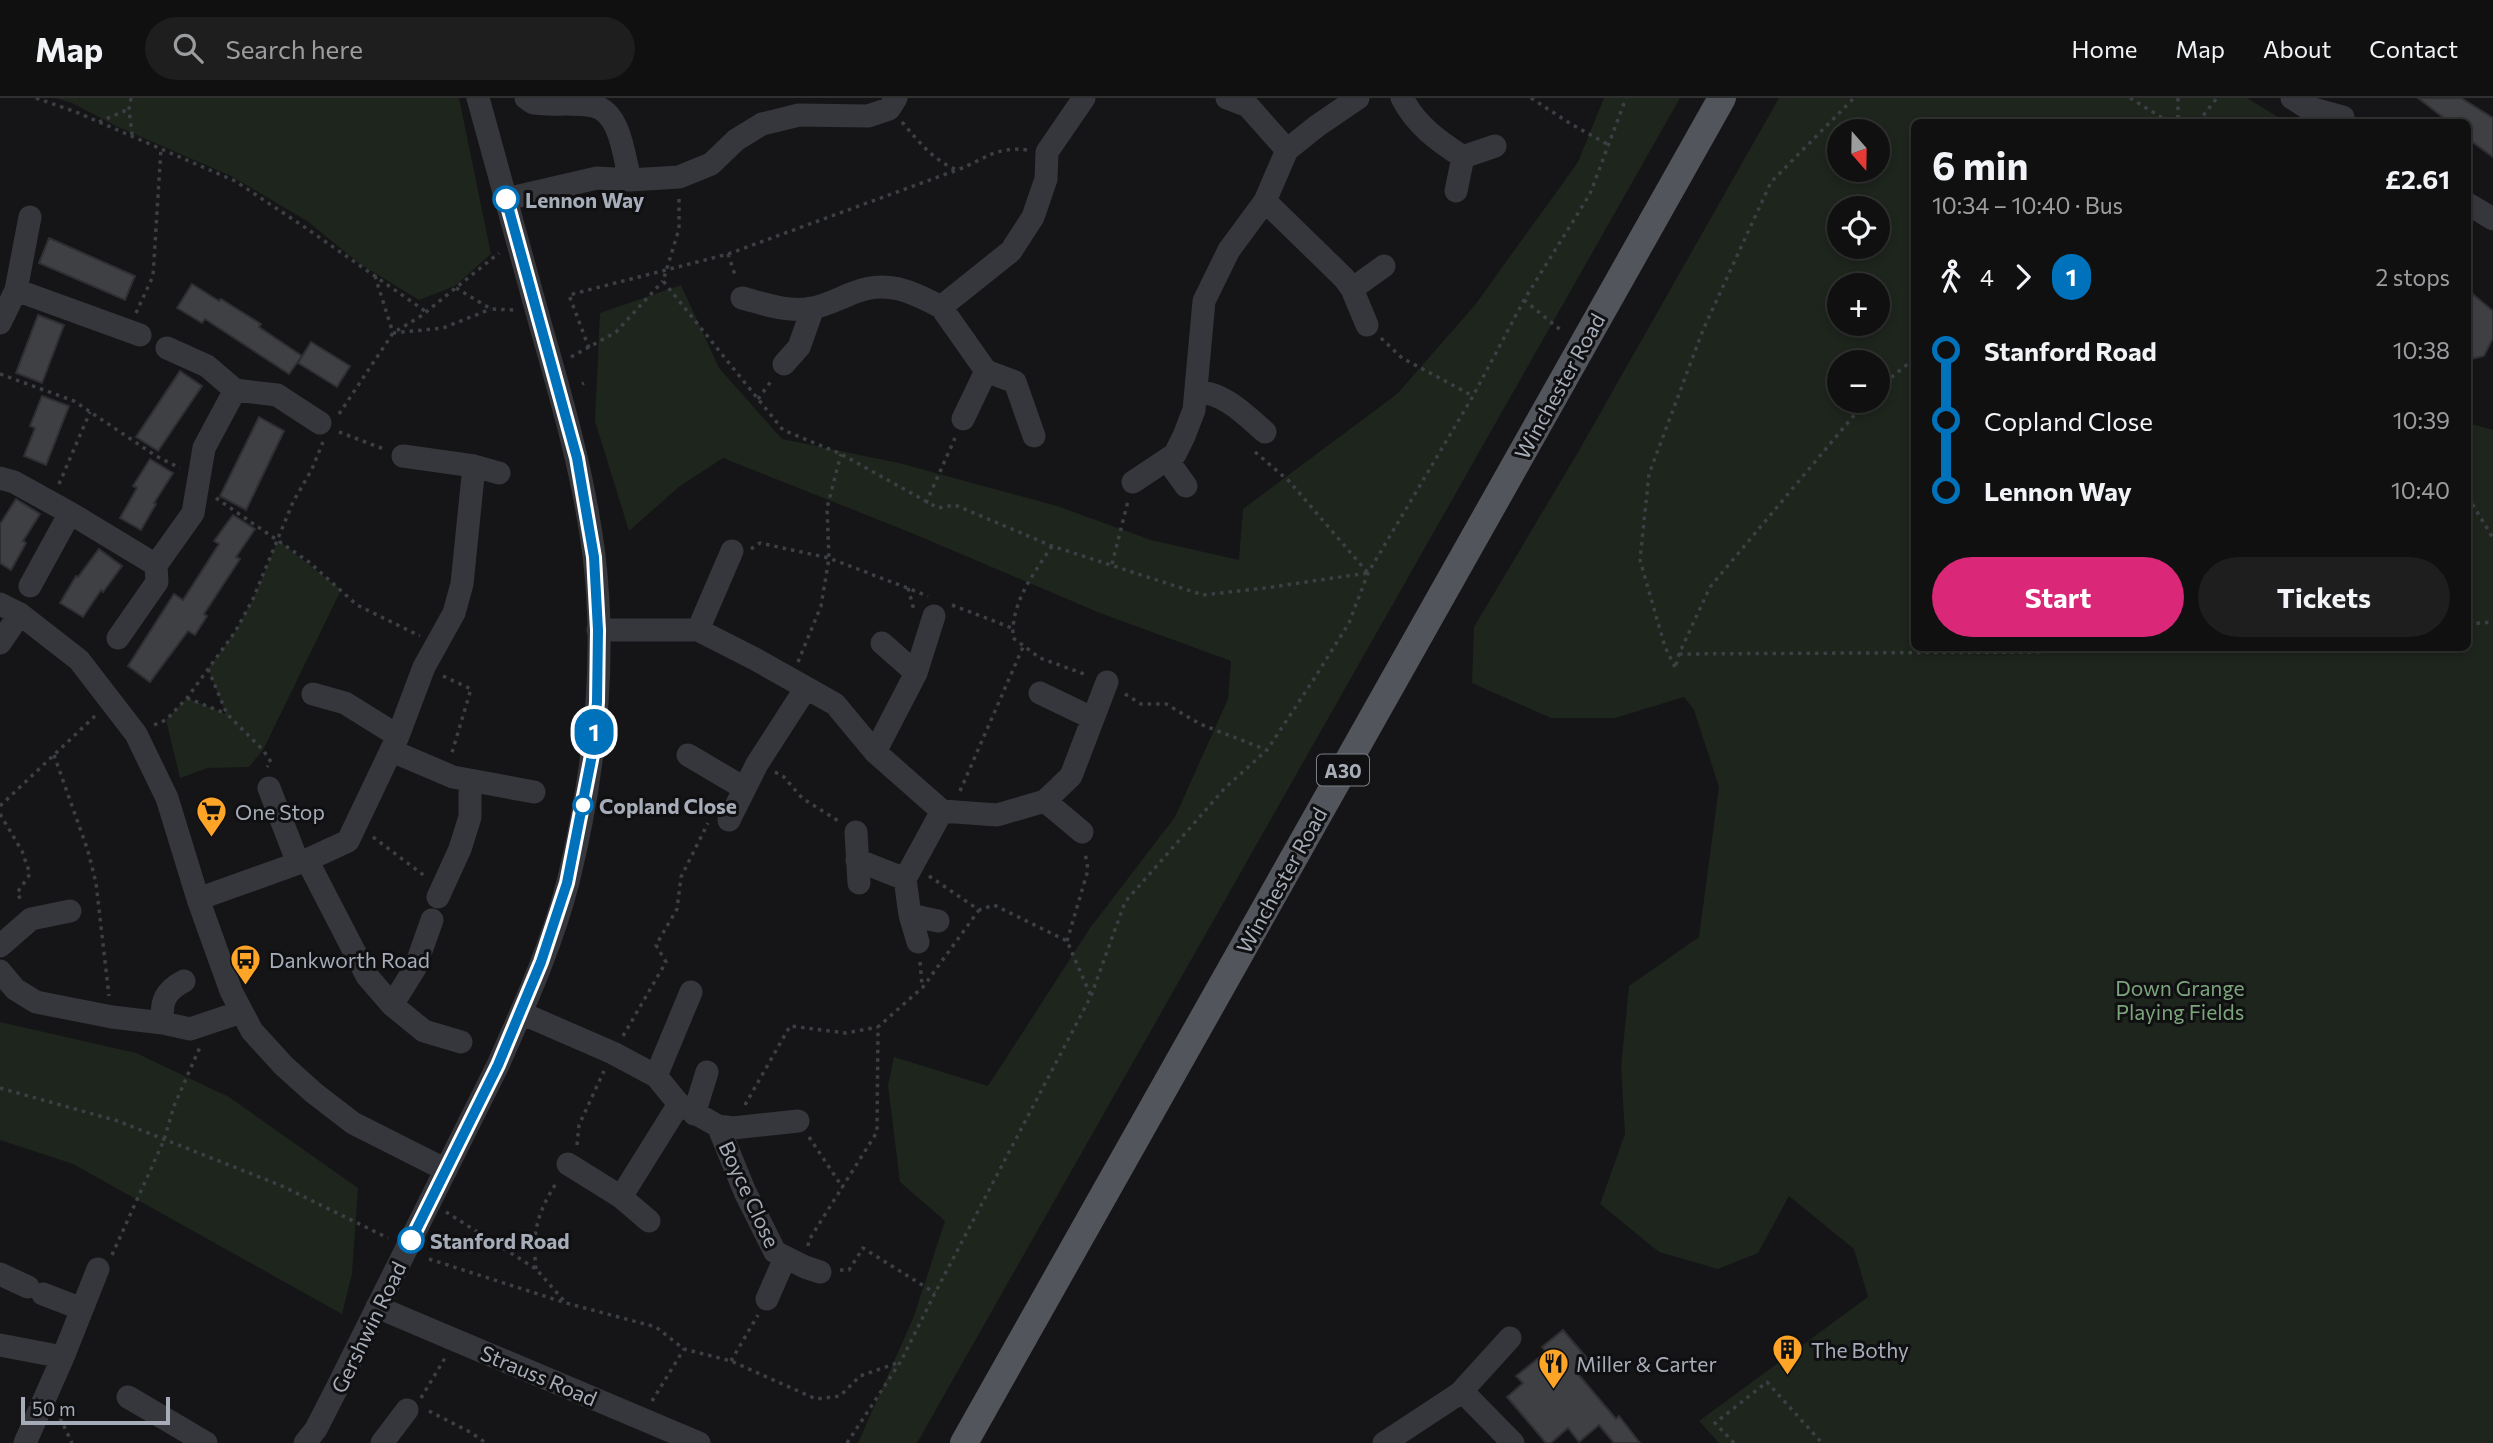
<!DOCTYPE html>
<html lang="en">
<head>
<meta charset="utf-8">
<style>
  body { margin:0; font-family:Commissioner,sans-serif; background:#1e1e1f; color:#f1f3f6; height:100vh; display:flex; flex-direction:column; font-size:26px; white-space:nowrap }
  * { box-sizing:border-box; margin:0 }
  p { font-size:23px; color:#9c9d9f }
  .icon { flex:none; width:38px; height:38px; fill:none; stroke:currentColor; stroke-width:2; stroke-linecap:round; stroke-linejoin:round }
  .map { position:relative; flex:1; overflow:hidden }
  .details { position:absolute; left:1911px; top:21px; width:560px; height:532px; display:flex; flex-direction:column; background:#101011; border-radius:10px; box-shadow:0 4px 10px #0003,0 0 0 2px #303031 }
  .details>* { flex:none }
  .badge { padding:0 14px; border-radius:23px; font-size:24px; line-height:46px }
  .needle { width:46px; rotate:160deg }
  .buttons { position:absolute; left:1827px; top:21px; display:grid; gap:14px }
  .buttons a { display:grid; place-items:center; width:63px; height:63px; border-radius:50%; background:#101011; box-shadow:0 4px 10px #0003,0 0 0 2px #303031; font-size:35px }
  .scale { position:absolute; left:21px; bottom:18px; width:149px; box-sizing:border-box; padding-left:7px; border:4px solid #a6adb8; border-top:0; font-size:19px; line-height:24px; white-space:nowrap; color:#a6adb8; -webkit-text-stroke:5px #101012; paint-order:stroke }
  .map>.badge { position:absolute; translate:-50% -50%; box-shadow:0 0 0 4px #fff }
  .legs { display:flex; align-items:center; gap:10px; height:77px; padding:0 21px; font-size:23px }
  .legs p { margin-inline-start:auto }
  .summary { display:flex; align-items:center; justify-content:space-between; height:119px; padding:0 21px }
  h1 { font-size:38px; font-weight:700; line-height:52px }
  .button { display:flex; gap:14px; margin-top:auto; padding:14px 21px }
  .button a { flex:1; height:80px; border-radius:42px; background:#db2777; color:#fff; font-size:28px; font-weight:700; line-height:80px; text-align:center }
  .button a+a { background:#1e1e1f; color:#f1f3f6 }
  ul { padding:0 21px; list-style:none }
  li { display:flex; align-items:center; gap:24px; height:70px; font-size:26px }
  li i { display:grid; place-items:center; width:10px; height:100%; margin:0 9px; background:currentColor }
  li i::after { content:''; width:18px; height:18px; margin:-9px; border:5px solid; border-radius:50%; background:#101011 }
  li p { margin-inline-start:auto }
  li:first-child i { background:linear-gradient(#0000 50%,currentColor 0) }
  li:last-child i { background:linear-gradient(currentColor 50%,#0000 0) }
  header { display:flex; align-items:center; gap:42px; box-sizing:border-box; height:98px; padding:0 35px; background:#101011; border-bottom:2px solid #303031 }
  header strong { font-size:33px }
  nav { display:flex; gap:38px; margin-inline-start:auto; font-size:24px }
  .search { width:490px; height:63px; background:#1e1e1f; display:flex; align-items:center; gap:18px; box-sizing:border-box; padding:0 24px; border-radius:38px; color:#9c9d9f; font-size:26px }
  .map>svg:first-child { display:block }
  .green { fill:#1d251d; fill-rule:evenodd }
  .building { fill:#3f4044; stroke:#2f2f33; stroke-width:2 }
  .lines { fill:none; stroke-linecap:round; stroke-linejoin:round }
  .path { stroke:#3c3f43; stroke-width:3.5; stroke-dasharray:3.5 5; stroke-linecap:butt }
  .minor { stroke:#36373c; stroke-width:23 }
  .major { stroke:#52555c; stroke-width:28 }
  .line-1-casing { stroke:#fff; stroke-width:16 }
  .line-1 { stroke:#0072bc; stroke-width:10 }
  .stop-1-dot { fill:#fff; stroke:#0072bc; stroke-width:3.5 }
  .labels { text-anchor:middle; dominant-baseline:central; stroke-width:6; stroke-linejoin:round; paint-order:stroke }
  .shield { fill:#101012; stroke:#797e86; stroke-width:2 }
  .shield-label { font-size:19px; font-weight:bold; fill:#a6adb8 }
  .stop-label { font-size:21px; font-weight:bold; fill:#a6adb8; stroke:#101012; text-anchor:start }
  .street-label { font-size:21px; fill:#a6adb8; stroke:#101012 }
  .poi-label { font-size:21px; fill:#a6adb8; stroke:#101012; text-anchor:start }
  .park-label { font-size:21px; fill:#7da57c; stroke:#101012 }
</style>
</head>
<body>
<header>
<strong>Map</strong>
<div class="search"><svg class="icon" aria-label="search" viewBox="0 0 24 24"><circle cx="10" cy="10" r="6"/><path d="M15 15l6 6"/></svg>Search here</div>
<nav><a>Home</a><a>Map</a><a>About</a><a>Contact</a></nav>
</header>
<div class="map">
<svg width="2493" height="1345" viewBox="0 0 2493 1345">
  <rect width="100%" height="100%" fill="#151517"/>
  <path class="green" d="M 55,0 L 459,0 L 491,156 L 455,188 L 419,202 L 360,166 L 307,123 L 231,78 L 118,29 L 72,5 Z
    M 1604,0 L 1680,0 L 917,1345 L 858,1345 L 914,1218 L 945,1123 L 900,1084 L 888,987 L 894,959 L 988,988 L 1090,830 L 1175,719 L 1228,601 L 1231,563 L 1100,515 L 914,436 L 723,360 L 680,388 L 629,433 L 595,323 L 600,215 L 681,187 L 719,270 L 782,341 L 899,365 L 1057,408 L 1151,442 L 1239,462 L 1243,411 L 1397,296 L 1475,207 L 1578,64 Z
    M 1779,0 L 2247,0 L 2286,24 L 1914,24 L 1914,550 L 2468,550 L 2468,325 L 2493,332 L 2493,1345 L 1719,1345 L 1699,1323 L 1868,1199 L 1854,1151 L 1789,1098 L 1758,1155 L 1718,1171 L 1659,1154 L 1600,1106 L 1625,1036 L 1621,969 L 1629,888 L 1699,839 L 1719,689 L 1694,612 L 1684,599 L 1615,620 L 1551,620 L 1472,585 L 1474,529 L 1577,356 ZM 1839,33 L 1878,33 L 1878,72 L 1839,72 ZM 1839,110 L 1878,110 L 1878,149 L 1839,149 ZM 1839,187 L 1878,187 L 1878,226 L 1839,226 ZM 1839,264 L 1878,264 L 1878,303 L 1839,303 Z
    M 278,442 L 341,492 L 263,652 L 249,669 L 208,670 L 180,680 L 166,622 L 187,600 L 226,616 L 208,571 L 235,534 L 253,501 Z
    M 0,924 L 136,955 L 229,999 L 358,1090 L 352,1176 L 342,1216 L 73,1066 L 0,1042 Z"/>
  <path class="building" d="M 2418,0 L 2461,0 L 2493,20 L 2493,59 L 2468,41 L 2468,24 L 2449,24 Z
    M 49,140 L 135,178 L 125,202 L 39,165 Z
    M 192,186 L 219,203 L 221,201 L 261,226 L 259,229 L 302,258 L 289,276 L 205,221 L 202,225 L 177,210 Z
    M 2468,192 L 2493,213 L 2493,240 L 2484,258 L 2468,262 Z
    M 38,217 L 64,227 L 42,285 L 16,275 Z
    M 311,244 L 350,268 L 337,289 L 298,265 Z
    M 180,273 L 202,288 L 158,353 L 136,339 Z
    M 42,298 L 69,308 L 46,367 L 24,358 L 35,330 L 30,328 Z
    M 259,319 L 284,333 L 246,412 L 220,398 Z
    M 150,361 L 173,375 L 154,405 L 156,406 L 141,432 L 120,420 L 137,390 L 133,388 Z
    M 16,401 L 40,416 L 23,443 L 26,445 L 11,472 L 0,465 L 0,426 Z
    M 233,417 L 255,431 L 236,459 L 240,461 L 204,516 L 207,518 L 195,537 L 188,533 L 150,584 L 128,568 L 174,496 L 183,502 L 219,446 L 214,443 Z
    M 99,451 L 122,468 L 103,494 L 101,492 L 83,519 L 60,505 L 76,478 L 78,479 Z
    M 1563,1232 L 1592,1266 L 1579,1277 L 1616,1321 L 1619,1318 L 1640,1345 L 1614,1345 L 1599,1327 L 1579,1344 L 1568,1330 L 1551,1345 L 1546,1345 L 1507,1299 L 1523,1285 L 1516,1278 L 1546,1254 L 1542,1249 Z"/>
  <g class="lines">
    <path class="path" d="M 36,0 L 76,14 L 235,83 L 303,128 L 425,213
      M 131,0 L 129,11 L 132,37
      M 1531,0 L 1571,26 L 1609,47
      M 2130,0 L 2169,24
      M 2178,0 L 2178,19 L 2181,24
      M 99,24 L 129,11
      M 902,24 C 919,44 933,62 957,72 C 986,61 995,48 1028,52
      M 2198,24 L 2217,0
      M 679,101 L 679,131 L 663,183 L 783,332 L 841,356 L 938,410 L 955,407 L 1052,448 L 1203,497 L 1265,490 L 1368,475
      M 728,156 L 736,180
      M 375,178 L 393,235 L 443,230 L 491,211
      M 456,190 L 491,211 L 516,212
      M 1524,202 L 1563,234
      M 136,215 L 153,178 L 161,50
      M 1381,240 L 1402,260 L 1473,298
      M 589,250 L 569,197 L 728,156 L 957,72
      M 571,259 L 616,234 L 663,183
      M 0,276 L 74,303 L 156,358 L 180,370
      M 582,286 L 584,285
      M 1878,290 L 1914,261
      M 758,301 L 772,282
      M 339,316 L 393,235 L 421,218 L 499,155
      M 339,334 L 384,351
      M 1255,354 L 1289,383 L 1368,475
      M 59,386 L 90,314
      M 2468,399 L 2493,440
      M 216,400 L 309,464 L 357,507 L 420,538
      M 926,405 L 955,340
      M 1052,448 C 1033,477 1011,504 1013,540 L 1040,560 L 1087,577
      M 751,451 L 760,445 L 829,460 L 928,498
      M 1112,466 L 1128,403
      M 908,490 L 914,512
      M 952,507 L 1012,530
      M 2468,526 L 2493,524
      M 1679,556 L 2035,554 L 2097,550
      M 798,564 L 821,508 L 829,460 L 827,410 L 841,356
      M 1676,567 L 1679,556 L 1710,489 L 1866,303
      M 1675,569 L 1665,549 L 1640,462 L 1649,376 L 1703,232 L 1771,84 L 1854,0
      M 208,571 L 227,616 L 263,652 L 271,664 L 267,669
      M 443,578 L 471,591 L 451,658
      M 1125,596 L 1141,606 L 1166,606 L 1200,626 L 1267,652
      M 187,600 L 227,616
      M 154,627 L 166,622 L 187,600 L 235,534 L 253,501 L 293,404 L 312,371 L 323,344
      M 54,657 L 88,753 L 96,785 L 109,898
      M 775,674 L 784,679 L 802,700 L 840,724
      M 960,693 L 1023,549
      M 0,708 L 95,618
      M 0,716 L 22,753 L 30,776 L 17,795 L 21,802
      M 373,739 L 426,779
      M 929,778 L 979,812 L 994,807 L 1067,843 L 1090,896
      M 1067,843 L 1088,772 L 1085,754
      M 920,864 L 922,887
      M 623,938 L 666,864 L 656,847 L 677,811 L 681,779 L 708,725
      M 0,990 L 118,1023 L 282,1088 L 388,1140
      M 745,1007 L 790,928 L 846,935 L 878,929
      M 809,1039 L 843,1090
      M 577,1047 L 579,1027 L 604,973
      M 446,1114 L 536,1171 L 565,1204
      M 808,1148 L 809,1142 L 877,1034 L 878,929 L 923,889 L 979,812
      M 112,1157 L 164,1042 L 174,1008 L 200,949
      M 429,1161 L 566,1205 L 656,1229 L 684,1251 L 731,1263 L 816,1301 L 840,1298 L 860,1278 L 900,1264
      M 536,1171 C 532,1134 537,1115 557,1084
      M 840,1172 L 849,1172 L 863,1150 L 935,1195
      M 731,1263 L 758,1217
      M 421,1300 L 445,1260
      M 652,1303 L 684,1251
      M 429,1313 L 470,1334 L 486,1345
      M 60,1320 L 72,1345
      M 847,1345 L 901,1263 L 935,1195 L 1091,898 L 1125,804 L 1225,690 L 1267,652 L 1312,584 L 1349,525 L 1368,475 L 1473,298 L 1524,202 L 1590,96 L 1626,0
      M 1734,1345 L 1715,1325 L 1767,1284 L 1822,1345"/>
    <path class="minor" d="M 526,0 L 533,5 C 552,8 573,4 593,8 C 621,13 624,60 630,82
      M 1227,0 L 1248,8 L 1287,52
      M 1402,0 C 1416,27 1438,43 1463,59
      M 2292,0 L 2306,9 L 2343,19
      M 1456,93 L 1463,59 L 1495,48
      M 506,101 L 597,80 L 630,82 L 679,79 L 711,66 L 736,42 L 762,26 L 799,17 L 868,18 L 889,11 L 896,0
      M 1265,103 L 1344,180 L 1352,191 L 1367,227
      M 2468,106 L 2493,121
      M 1352,191 L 1384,168
      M 16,192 L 30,119
      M 742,200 C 765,206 788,215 812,210 C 825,208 840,200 853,195 C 886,181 911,193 941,209 L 1011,153 L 1033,119 L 1046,81 L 1047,54 L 1084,0
      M 941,209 L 986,273 L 1015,284 L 1034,338
      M 0,225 L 16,192 L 140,237
      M 167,250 L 207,268 L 235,292 L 277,297 L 320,325
      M 784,266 L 799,249 L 813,210
      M 1196,293 C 1226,296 1243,315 1265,334
      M 963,321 L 986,273
      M 403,358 L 474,368 L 499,375
      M 1168,363 L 1186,388
      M 0,380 L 14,384 L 70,415 L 156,467
      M 1133,384 L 1175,356 L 1184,338 L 1194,312 L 1204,203 L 1229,152 L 1265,103 L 1287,52 L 1317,28 L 1358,0
      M 30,488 L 70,415
      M 0,506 L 20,516 L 79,562 L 136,636 L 167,700 L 198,801 L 231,893 L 252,933 L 284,968 L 314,995 L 353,1025 L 446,1072
      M 598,532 L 698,532 L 755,561 L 835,606 L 875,654 L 942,713 L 997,717 L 1045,703 L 1071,678 L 1107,584
      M 698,532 L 732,453
      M 118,540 L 157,484 L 156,467 L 193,415 L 204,350 L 235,292
      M 0,545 L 20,516
      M 882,545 L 916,575
      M 1040,595 L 1092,620
      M 313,596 L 345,605 L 398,638
      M 392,653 L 453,679 L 534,694
      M 875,654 L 916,575 L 934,518
      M 688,657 L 744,690
      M 269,690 L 298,765
      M 1045,703 L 1082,734
      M 729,722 L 757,666 L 806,590
      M 856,734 L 859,785
      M 307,762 L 367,878 L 392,907 L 424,933 L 461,944
      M 857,762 L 905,781
      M 438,799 L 460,751 L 470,719 L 470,684
      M 198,801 L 307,762 L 348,743 L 398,638 L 424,569 L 454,515 L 462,486 L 474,368
      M 910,817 L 938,823
      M 918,844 L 910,817 L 905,781 L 942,713
      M 0,848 L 31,821 L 70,813
      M 0,873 L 15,891 L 36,904 L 112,919 L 163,925 L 190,931 L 241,914
      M 392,907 L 415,870 L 432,822
      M 521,915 L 613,955 L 656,978 L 679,1006 L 718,1028 L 733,1030 L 798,1023
      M 163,925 C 160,904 165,893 184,883
      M 656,978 L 691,894
      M 694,1016 L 707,974
      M 718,1028 L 745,1094 L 775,1154 L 805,1169 L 820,1174
      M 568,1066 L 621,1099 L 649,1123
      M 621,1099 L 679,1006
      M 0,1176 L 28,1189
      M 43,1196 L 82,1211
      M 767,1201 L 785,1160
      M 377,1209 L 699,1345
      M 0,1247 L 63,1259
      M 1462,1293 L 1513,1345
      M 128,1299 L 206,1345
      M 25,1345 L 63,1259 L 98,1171
      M 305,1345 L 316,1331 L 336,1292 L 498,967 C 524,908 552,847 568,784 C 594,678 607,566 594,457 C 584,378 562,302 540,225 C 519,150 499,75 478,0
      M 382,1345 L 407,1312
      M 1384,1345 L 1460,1295 L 1510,1240"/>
    <path class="major" d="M 964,1345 L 1722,0"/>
  </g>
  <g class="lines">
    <defs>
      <path id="line-1" d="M 411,1142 L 498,967 L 541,864 L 567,785 L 592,657 L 597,604 L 598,532 L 594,459 L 577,360 L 506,101"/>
    </defs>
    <use href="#line-1" class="line-1-casing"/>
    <use href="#line-1" class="line-1"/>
  </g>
  <defs>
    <symbol id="supermarket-pin" viewBox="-11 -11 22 30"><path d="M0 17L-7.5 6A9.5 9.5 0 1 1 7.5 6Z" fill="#fea426" stroke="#101012"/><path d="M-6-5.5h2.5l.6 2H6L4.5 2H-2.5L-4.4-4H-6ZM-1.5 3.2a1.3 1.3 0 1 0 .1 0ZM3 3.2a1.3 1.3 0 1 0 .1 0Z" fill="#111"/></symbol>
    <symbol id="bus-pin" viewBox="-11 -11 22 30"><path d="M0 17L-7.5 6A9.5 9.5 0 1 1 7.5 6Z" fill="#fea426" stroke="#101012"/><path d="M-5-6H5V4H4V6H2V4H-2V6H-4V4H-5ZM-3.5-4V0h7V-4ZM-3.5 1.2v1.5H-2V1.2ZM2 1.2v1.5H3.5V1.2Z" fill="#111"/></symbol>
    <symbol id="building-pin" viewBox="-11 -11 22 30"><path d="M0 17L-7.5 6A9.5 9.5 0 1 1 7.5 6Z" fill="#fea426" stroke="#101012"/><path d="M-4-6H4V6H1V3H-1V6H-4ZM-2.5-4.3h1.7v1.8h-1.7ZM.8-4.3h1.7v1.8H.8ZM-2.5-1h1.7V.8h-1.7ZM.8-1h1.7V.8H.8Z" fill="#111"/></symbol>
    <symbol id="restaurant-pin" viewBox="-11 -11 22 30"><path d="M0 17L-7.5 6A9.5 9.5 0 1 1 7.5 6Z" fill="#fea426" stroke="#101012"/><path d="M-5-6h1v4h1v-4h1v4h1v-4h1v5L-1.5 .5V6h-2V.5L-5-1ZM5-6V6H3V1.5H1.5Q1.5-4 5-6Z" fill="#111"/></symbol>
  </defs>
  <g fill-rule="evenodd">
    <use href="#supermarket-pin" x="194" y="696" width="35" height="47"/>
    <use href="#bus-pin" x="228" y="844" width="35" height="47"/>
    <use href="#building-pin" x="1770" y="1234" width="35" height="47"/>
    <use href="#restaurant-pin" x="1536" y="1248" width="35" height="47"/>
  </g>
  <g class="stop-1-dot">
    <circle cx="506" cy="101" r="12"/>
    <circle cx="583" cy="707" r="9"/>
    <circle cx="411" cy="1142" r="12"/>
  </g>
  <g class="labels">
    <rect class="shield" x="1317" y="656.5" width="52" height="31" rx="5"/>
    <g class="shield-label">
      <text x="1343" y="672">A30</text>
    </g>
    <g class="stop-label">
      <text x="525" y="101">Lennon Way</text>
      <text x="599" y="707">Copland Close</text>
      <text x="430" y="1142">Stanford Road</text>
    </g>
    <g class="street-label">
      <text transform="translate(1559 288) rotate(-61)">Winchester Road</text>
      <text transform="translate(1281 782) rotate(-61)">Winchester Road</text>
      <text transform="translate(750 1096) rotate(65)">Boyce Close</text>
      <text transform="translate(368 1229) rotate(-64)">Gershwin Road</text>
      <text transform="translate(539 1277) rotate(23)">Strauss Road</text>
    </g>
    <g class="poi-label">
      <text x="235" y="713">One Stop</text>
      <text x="269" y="861">Dankworth Road</text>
      <text x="1811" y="1251">The Bothy</text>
      <text x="1576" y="1265">Miller &amp; Carter</text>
    </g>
    <g class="park-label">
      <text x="2180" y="889">Down Grange<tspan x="2180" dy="24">Playing Fields</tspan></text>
    </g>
  </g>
</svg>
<div class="buttons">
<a><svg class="needle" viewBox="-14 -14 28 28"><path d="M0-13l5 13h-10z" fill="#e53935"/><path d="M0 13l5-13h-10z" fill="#9c9d9f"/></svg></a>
<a><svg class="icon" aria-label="locate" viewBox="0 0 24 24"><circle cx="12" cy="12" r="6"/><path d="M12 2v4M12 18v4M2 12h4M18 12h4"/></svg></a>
<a>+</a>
<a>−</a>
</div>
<div class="scale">50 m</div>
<b class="badge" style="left:594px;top:634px;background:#0072bc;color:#fff">1</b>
<section class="details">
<div class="summary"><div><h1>6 min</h1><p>10:34 – 10:40 · Bus</p></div><b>£2.61</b></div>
<div class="legs"><svg class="icon" aria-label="walk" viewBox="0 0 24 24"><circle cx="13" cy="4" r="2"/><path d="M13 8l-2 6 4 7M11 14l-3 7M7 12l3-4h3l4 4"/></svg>4<svg class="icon" aria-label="forward" viewBox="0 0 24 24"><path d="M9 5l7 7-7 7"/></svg><b class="badge" style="background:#0072bc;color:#fff">1</b><p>2 stops</p></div>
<ul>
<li><i style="color:#0072bc"></i><b>Stanford Road</b><p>10:38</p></li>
<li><i style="color:#0072bc"></i><span>Copland Close</span><p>10:39</p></li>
<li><i style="color:#0072bc"></i><b>Lennon Way</b><p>10:40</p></li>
</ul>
<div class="button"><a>Start</a><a>Tickets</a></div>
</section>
</div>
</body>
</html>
